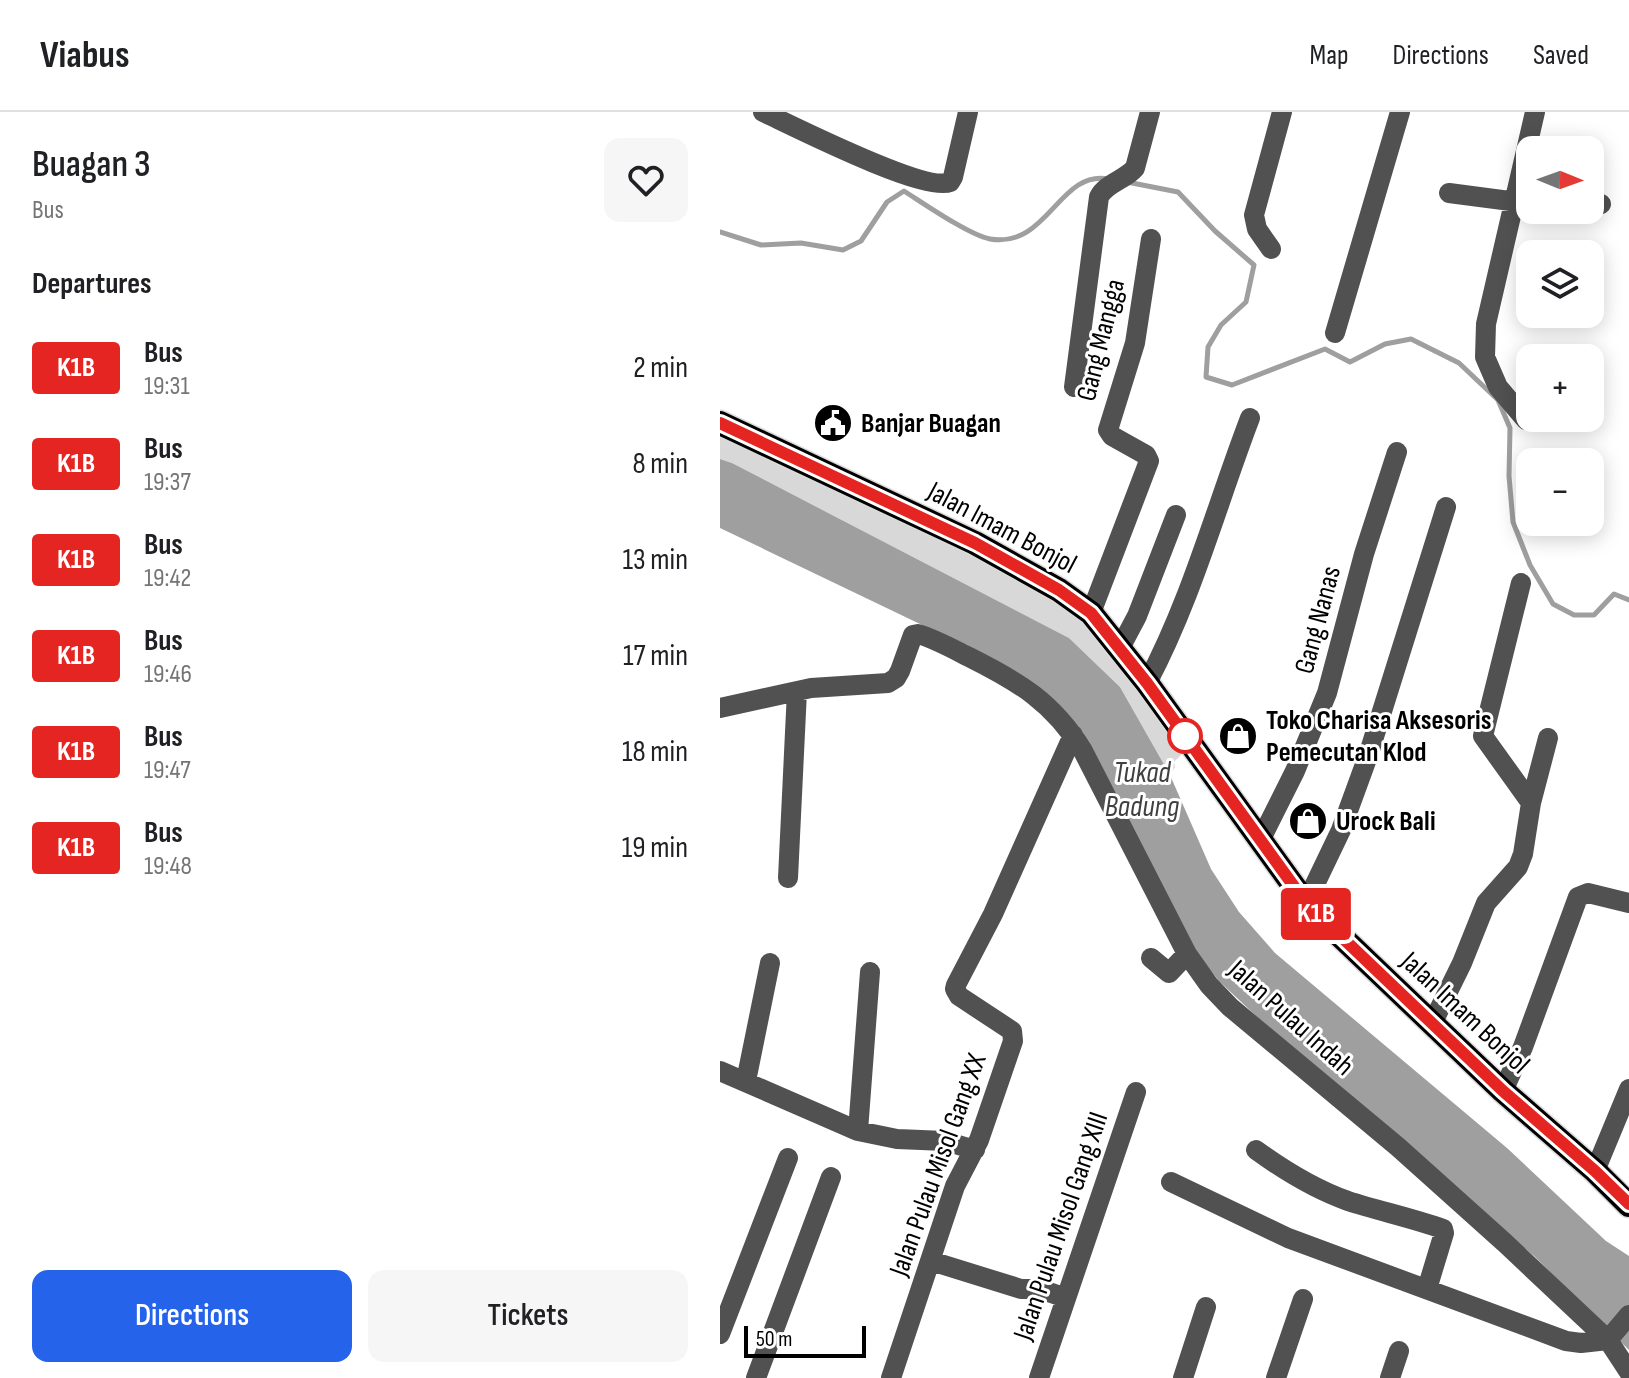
<!DOCTYPE html>
<html lang="en">
<head>
<meta charset="utf-8">
<style>
  body { margin:0; font-family:"Sofia Sans Condensed",sans-serif; background:#f6f6f6; color:#202124; height:100vh; display:flex; flex-direction:column; font-size:30px; white-space:nowrap }
  * { box-sizing:border-box; margin:0 }
  p { font-size:26px; color:#757577 }
  .icon { flex:none; width:44px; height:44px; fill:none; stroke:currentColor; stroke-width:2; stroke-linecap:round; stroke-linejoin:round }
  .map { position:relative; flex:1; overflow:hidden }
  .sheet { display:flex; flex-direction:column; background:#fff; width:720px }
  .sheet>* { flex:none }
  .badge { padding:0 16px; border-radius:6px; font-size:28px; line-height:52px }
  .needle { width:52px; rotate:91deg }
  .controls { position:absolute; left:796px; top:24px; display:grid; gap:16px }
  .controls a { display:grid; place-items:center; width:88px; height:88px; border-radius:16px; background:#fff; box-shadow:0 4px 20px #0003; font-size:40px }
  .scale { position:absolute; left:24px; bottom:20px; width:122px; box-sizing:border-box; padding-left:8px; border:4px solid #000; border-top:0; font-size:22px; line-height:28px; white-space:nowrap; color:#000; -webkit-text-stroke:6px #fff; paint-order:stroke }
  .map>.badge { position:absolute; translate:-50% -50%; box-shadow:0 0 0 4px #fff }
  h2 { padding:0 32px; font-size:30px; line-height:72px }
  .round { display:grid; place-items:center; flex:none; width:84px; height:84px; border-radius:16px; background:#f6f6f6 }
  .headline { display:flex; align-items:center; justify-content:space-between; height:136px; padding:0 32px }
  h1 { font-size:38px; font-weight:600; line-height:60px }
  .primary-button { display:flex; gap:16px; margin-top:auto; padding:16px 32px }
  .primary-button a { flex:1; height:92px; border-radius:16px; background:#2563eb; color:#fff; font-size:32px; font-weight:600; line-height:92px; text-align:center }
  .primary-button a+a { background:#f6f6f6; color:#202124 }
  ul { padding:0; list-style:none }
  li { display:flex; align-items:center; gap:24px; height:96px; padding:0 32px }
  li div { flex:1 }
  li b { display:block; font-size:30px }
  li em { font-style:normal }
  li .badge { min-width:88px; font-weight:700; text-align:center }
  header { display:flex; align-items:center; gap:48px; box-sizing:border-box; height:112px; padding:0 40px; background:#fff; border-bottom:2px solid #e0e0e0 }
  header strong { font-size:38px }
  nav { display:flex; gap:44px; margin-inline-start:auto; font-size:28px }
  main { display:flex; flex:1; min-height:0 }
  .map>svg:first-child { display:block }
  .green { fill:#d8d8d8 }
  .water { fill:#9f9f9f }
  .lines { fill:none; stroke-linecap:round; stroke-linejoin:round }
  .stream { stroke:#9f9f9f; stroke-width:5 }
  .highway-casing { stroke:#dbdbdb; stroke-width:27 }
  .minor { stroke:#515151; stroke-width:20 }
  .highway { stroke:#000; stroke-width:24 }
  .line-casing { stroke:#fff; stroke-width:18 }
  .line { stroke:#e52522; stroke-width:12 }
  .stop-dot { fill:#fff; stroke:#e52522; stroke-width:4 }
  .labels { text-anchor:middle; dominant-baseline:central; stroke-width:6; stroke-linejoin:round; paint-order:stroke }
  .street-label { font-size:28px; fill:#000; stroke:#fff }
  .poi-label { font-size:28px; font-weight:bold; fill:#000; stroke:#fff; text-anchor:start }
  .water-label { font-size:30px; font-style:italic; fill:#404040; stroke:#fff }
</style>
</head>
<body>
<header>
<strong>Viabus</strong>
<nav><a>Map</a><a>Directions</a><a>Saved</a></nav>
</header>
<main>
<section class="sheet">
<div class="headline"><div><h1>Buagan 3</h1><p>Bus</p></div><a class="round"><svg class="icon" aria-label="heart" viewBox="0 0 24 24"><path d="M12 20l-8-8c-3-5 5-10 8-4 3-6 11-1 8 4z"/></svg></a></div>
<h2>Departures</h2>
<ul>
<li><span class="badge" style="background:#e52522;color:#fff">K1B</span><div><b>Bus</b><p>19:31</p></div><em>2 min</em></li>
<li><span class="badge" style="background:#e52522;color:#fff">K1B</span><div><b>Bus</b><p>19:37</p></div><em>8 min</em></li>
<li><span class="badge" style="background:#e52522;color:#fff">K1B</span><div><b>Bus</b><p>19:42</p></div><em>13 min</em></li>
<li><span class="badge" style="background:#e52522;color:#fff">K1B</span><div><b>Bus</b><p>19:46</p></div><em>17 min</em></li>
<li><span class="badge" style="background:#e52522;color:#fff">K1B</span><div><b>Bus</b><p>19:47</p></div><em>18 min</em></li>
<li><span class="badge" style="background:#e52522;color:#fff">K1B</span><div><b>Bus</b><p>19:48</p></div><em>19 min</em></li>
</ul>
<div class="primary-button"><a>Directions</a><a>Tickets</a></div>
</section>
<div class="map">
<svg width="909" height="1266" viewBox="0 0 909 1266">
  <rect width="100%" height="100%" fill="#fff"/>
  <path class="green" d="M 0,321 L 322,476 L 378,523 L 464,640 L 454,650 L 455,655 L 450,663 L 400,575 L 349,526 L 12,351 L 0,347 Z"/>
  <path class="water" d="M 0,347 L 12,351 L 349,526 L 400,575 L 450,663 L 491,757 L 519,800 L 555,841 L 787,1036 L 886,1129 L 909,1144 L 909,1238 L 814,1144 L 569,935 L 499,869 L 456,815 L 368,636 L 263,545 L 200,512 L 0,416 Z"/>
  <g class="lines">
    <path class="stream" d="M 407,70 L 458,80 L 495,119 L 534,153 L 526,190 L 501,213 L 488,235 L 486,265 L 512,273 L 605,237 L 630,250 L 665,232 L 691,227 L 739,251 L 778,288 L 790,316 L 789,364 L 793,410 L 810,453 L 833,492 L 854,503 L 874,503 L 894,482 L 909,488
      M 0,120 L 41,133 L 81,131 L 123,138 L 141,129 L 167,90 L 184,79 C 203,91 249,123 270,127 C 328,137 339,57 389,67"/>
    <defs>
      <path id="highway" d="M 0,311 L 255,431 L 339,478 L 371,501 L 427,571 L 586,791 L 783,979 L 875,1059 L 909,1093"/>
    </defs>
    <use href="#highway" class="highway-casing"/>
    <path class="minor" d="M 43,0 C 73,14 205,81 230,70 L 233,65 L 248,0
      M 729,81 L 806,91
      M 870,89 L 881,92
      M 551,137 L 537,117 L 534,103 L 562,0
      M 615,221 L 680,0
      M 354,275 L 379,85 C 386,71 405,68 415,56 L 430,0
      M 806,308 L 778,275 L 765,245 L 766,212 L 815,0
      M 371,501 L 429,349 L 426,343 L 392,324 L 388,318 L 415,231 L 431,127
      M 400,536 L 417,504 L 456,403
      M 427,571 C 472,486 496,395 530,306
      M 0,596 L 91,576 L 168,571 L 176,566 L 180,559 L 193,523 L 198,522 C 215,527 233,537 249,545 C 299,570 333,590 363,639 L 467,842 L 489,873 L 510,895 L 678,1035 L 785,1131 L 888,1228 L 909,1260
      M 811,691 L 828,626
      M 540,729 L 575,659 L 607,581 L 644,442 L 677,340
      M 68,766 L 77,579
      M 586,791 L 621,718 L 648,644 L 726,395
      M 431,846 L 449,861 L 467,842
      M 712,912 L 742,851 L 766,791 L 798,755 L 803,742 L 811,691 L 763,624 L 801,471
      M 0,959 L 138,1019 L 177,1027 L 225,1029 L 255,1038
      M 26,969 L 50,851
      M 783,979 L 803,935 L 858,785 L 868,781 L 909,791
      M 138,1019 L 150,860
      M 536,1038 C 565,1059 594,1077 628,1089 C 659,1099 692,1106 723,1117 L 724,1121 L 707,1177
      M 875,1059 L 909,977
      M 451,1070 L 568,1126 L 846,1229 L 861,1231 L 888,1228 L 909,1203
      M 211,1149 L 301,1177 L 320,1177 L 346,1186
      M 0,1222 L 68,1046
      M 36,1266 L 111,1065
      M 171,1266 L 235,1074 L 259,1028 L 293,929 L 292,919 L 239,884 L 235,877 L 236,873 L 273,802 L 353,623
      M 319,1266 L 416,980
      M 463,1266 L 486,1195
      M 556,1266 L 583,1187
      M 670,1266 L 679,1239"/>
    <use href="#highway" class="highway"/>
  </g>
  <g class="lines">
    <defs>
      <path id="line" d="M 0,311 L 255,431 L 339,478 L 371,501 L 427,571 L 586,791 L 783,979 L 875,1059 L 909,1092"/>
    </defs>
    <use href="#line" class="line-casing"/>
    <use href="#line" class="line"/>
  </g>
  <defs>
    <symbol id="civic-disc" viewBox="-11 -11 22 22"><circle r="9.5" fill="#000" stroke="#fff"/><path d="M-.6-6.5H3V-4.5H.6V-3L4-1V1h2V6H-6V1h2V-1L-.6-3ZM-1.2 2.5V6h2.4V2.5Z" fill="#fff"/></symbol>
    <symbol id="shop-disc" viewBox="-11 -11 22 22"><circle r="9.5" fill="#000" stroke="#fff"/><path d="M-5-2.5h2.3a2.7 3.5 0 0 1 5.4 0H5L5.5 6h-11ZM-1.5-2.5h3a1.5 2.3 0 0 0-3 0Z" fill="#fff"/></symbol>
  </defs>
  <g fill-rule="evenodd">
    <use href="#civic-disc" x="91" y="289" width="44" height="44"/>
    <use href="#shop-disc" x="496" y="602" width="44" height="44"/>
    <use href="#shop-disc" x="566" y="687" width="44" height="44"/>
  </g>
  <circle class="stop-dot" cx="465" cy="624" r="16"/>
  <g class="labels">
    <g class="street-label">
      <text transform="translate(381 228) rotate(-76)">Gang Mangga</text>
      <text transform="translate(282 416) rotate(28)">Jalan Imam Bonjol</text>
      <text transform="translate(598 508) rotate(-75)">Gang Nanas</text>
      <text transform="translate(745 901) rotate(43)">Jalan Imam Bonjol</text>
      <text transform="translate(571 906) rotate(42)">Jalan Pulau Indah</text>
      <text transform="translate(218 1053) rotate(-70)">Jalan Pulau Misol Gang XX</text>
      <text transform="translate(341 1114) rotate(-71)">Jalan Pulau Misol Gang XIII</text>
    </g>
    <g class="poi-label">
      <text x="141" y="311">Banjar Buagan</text>
      <text x="546" y="608">Toko Charisa Aksesoris<tspan x="546" dy="32">Pemecutan Klod</tspan></text>
      <text x="616" y="709">Urock Bali</text>
    </g>
    <g class="water-label">
      <text x="422" y="661">Tukad<tspan x="422" dy="34">Badung</tspan></text>
    </g>
  </g>
</svg>
<div class="controls">
<a><svg class="needle" viewBox="-14 -14 28 28"><path d="M0-13l5 13h-10z" fill="#e53935"/><path d="M0 13l5-13h-10z" fill="#757577"/></svg></a>
<a><svg class="icon" aria-label="layers" viewBox="0 0 24 24"><path d="M12 4l9 5-9 5-9-5zM3 14l9 5 9-5"/></svg></a>
<a>+</a>
<a>−</a>
</div>
<div class="scale">50 m</div>
<b class="badge" style="left:596px;top:802px;background:#e52522;color:#fff">K1B</b>
</div>
</main>
</body>
</html>
